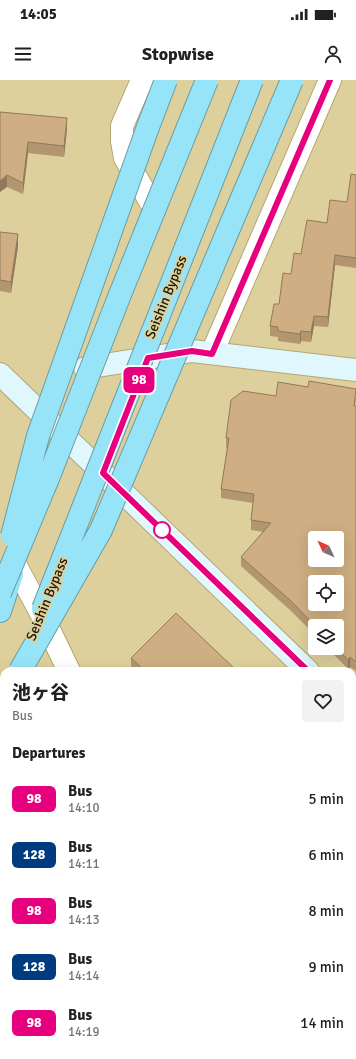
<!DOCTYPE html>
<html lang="en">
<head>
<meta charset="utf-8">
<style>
  body { margin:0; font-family:Signika,"Noto Sans JP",sans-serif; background:#f2f2f2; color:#202124; height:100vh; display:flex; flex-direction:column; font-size:15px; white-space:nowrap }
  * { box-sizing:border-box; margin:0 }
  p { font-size:13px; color:#757577 }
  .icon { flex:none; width:22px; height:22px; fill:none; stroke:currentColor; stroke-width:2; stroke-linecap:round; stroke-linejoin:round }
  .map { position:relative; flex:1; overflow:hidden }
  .panel { position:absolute; left:0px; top:587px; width:356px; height:392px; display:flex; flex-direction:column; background:#fff; border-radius:12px 12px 0 0; box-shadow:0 4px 16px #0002 }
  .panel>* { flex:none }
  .badge { padding:0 8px; border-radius:6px; font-size:14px; line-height:26px }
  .needle { width:26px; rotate:314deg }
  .tools { position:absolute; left:308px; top:451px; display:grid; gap:8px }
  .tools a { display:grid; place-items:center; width:36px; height:36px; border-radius:4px; background:#fff; box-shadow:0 4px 16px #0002; font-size:20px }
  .map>.badge { position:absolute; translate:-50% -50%; box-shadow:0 0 0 2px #fff }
  h2 { padding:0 12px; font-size:15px; line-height:36px }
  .round { display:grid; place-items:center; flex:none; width:42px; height:42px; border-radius:4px; background:#f2f2f2 }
  .summary { display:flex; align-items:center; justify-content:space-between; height:68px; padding:0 12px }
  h1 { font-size:19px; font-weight:800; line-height:30px }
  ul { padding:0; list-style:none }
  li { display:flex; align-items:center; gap:12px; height:56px; padding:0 12px }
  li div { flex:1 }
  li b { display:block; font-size:15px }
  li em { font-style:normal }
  li .badge { min-width:44px; font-weight:700; text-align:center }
  .status { display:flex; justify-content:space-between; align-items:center; height:28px; padding:0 20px; background:#fff; direction:ltr }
  .status svg { height:11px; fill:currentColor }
  header { display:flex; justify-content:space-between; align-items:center; height:52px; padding:0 12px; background:#fff; font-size:18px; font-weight:800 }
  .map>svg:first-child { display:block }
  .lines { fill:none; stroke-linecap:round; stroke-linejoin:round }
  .river { stroke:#24bd73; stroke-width:55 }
  .street-casing { stroke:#b3a774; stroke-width:24 }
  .secondary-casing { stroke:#b3a774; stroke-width:24 }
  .highway-casing { stroke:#6c9ca3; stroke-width:24 }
  .street { stroke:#fff; stroke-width:22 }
  .secondary { stroke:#e0f7fd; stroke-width:22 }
  .highway { stroke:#97e4f8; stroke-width:22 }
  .highway-bridge-casing { stroke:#6c9ca3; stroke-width:24; stroke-linecap:butt }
  .highway-bridge { stroke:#97e4f8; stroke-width:22 }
  .wall { fill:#b19670 }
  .shaded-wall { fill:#907a5b }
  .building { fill:#ceae82; stroke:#907a5b; fill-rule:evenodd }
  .line-casing { stroke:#fff; stroke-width:9 }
  .line { stroke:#e6007e; stroke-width:6 }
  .stop-dot { fill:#fff; stroke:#e6007e; stroke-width:2 }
  .labels { text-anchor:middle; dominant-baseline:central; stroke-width:3.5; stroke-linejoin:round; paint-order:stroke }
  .street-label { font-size:14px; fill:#1c1704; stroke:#ddd09c }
</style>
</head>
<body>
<div class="status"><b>14:05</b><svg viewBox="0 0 49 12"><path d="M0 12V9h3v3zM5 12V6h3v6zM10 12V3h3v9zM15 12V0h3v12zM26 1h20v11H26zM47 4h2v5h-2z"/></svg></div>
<header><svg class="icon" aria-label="menu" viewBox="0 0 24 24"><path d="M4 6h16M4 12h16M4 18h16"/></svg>Stopwise<svg class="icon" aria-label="person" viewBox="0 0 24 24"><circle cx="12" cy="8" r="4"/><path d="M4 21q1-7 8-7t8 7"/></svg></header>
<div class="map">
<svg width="356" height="979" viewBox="0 0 356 979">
  <rect width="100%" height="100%" fill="#ddd09c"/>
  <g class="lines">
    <path class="river" d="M 81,975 L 81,979"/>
    <defs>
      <path id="street" d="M 142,0 L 122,46 L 122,61 L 125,78 L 151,123
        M 212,273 L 330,0
        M 15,484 L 44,539 L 69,591
        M 0,795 L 4,792
        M 0,822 L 4,813
        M 60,975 L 61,979
        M 140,979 L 143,975"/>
      <path id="secondary" d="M 85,288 L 192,271 L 356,290
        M 0,294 L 308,591
        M 352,633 L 356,637"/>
      <path id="highway" d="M 0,531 L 12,494
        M 0,636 L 4,626"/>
    </defs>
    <use href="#street" class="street-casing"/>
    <use href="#secondary" class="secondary-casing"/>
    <use href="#highway" class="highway-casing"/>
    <use href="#street" class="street"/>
    <use href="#secondary" class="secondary"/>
    <use href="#highway" class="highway"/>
    <defs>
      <path id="highway-bridge" d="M 12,456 L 38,356 L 148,47 L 166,0
        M 0,513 L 49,396 L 119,217 L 207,0
        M 43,529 L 252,0
        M 20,591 L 101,450 L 292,0"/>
    </defs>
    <use href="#highway-bridge" class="highway-bridge-casing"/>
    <use href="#highway-bridge" class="highway-bridge"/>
  </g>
  <path class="wall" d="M 0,32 L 67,49 L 64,77 L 28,73 L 23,114 L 7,107 Z
    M 356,95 L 356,188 L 335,185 L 328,247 L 314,246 L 311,262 L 301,261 L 300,264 L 278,261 L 278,257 L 270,256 L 270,246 L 291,194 L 301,174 L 327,143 L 347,122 Z
    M 0,152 L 18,166 L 11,213 L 0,211 Z
    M 276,316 L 356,318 L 355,326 L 356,326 L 356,591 L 350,587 L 348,589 L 327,568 L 337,568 L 315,546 L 315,555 L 291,531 L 241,486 L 241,477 L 263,452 L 251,450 L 251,440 L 253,423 L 221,418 L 221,409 L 227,368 L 226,367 L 226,358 Z
    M 131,578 L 237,591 L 132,591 L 131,590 Z
    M 93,975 L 129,975 L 127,979 L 94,979 Z
    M 332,975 L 352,975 L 356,979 L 336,979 Z"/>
  <path class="shaded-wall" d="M 67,38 L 67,49 L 64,77 L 64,66 Z
    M 28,62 L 28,73 L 23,114 L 23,103 Z
    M 7,95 L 7,107 L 0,112 L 0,101 Z
    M 18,154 L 18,166 L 11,213 L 11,202 Z
    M 335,175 L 335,185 L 328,247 L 328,237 Z
    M 314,236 L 314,246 L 311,262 L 311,252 Z
    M 301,251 L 301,261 L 300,264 L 300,254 Z
    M 350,577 L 350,587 L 348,589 L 348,580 Z
    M 310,975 L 320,975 L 317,979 L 307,979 Z"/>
  <path class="building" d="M 0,32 L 67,38 L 64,66 L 28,62 L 23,103 L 7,95 L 0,101 Z
    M 351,94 L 356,95 L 356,178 L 335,175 L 328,237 L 314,236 L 311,252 L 301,251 L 300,254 L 278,251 L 278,247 L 270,246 L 274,224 L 279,224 L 283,193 L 291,194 L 294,173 L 301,174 L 307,140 L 327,143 L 330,120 L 347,122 Z
    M 0,152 L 18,154 L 11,202 L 0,200 Z
    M 309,301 L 356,309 L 354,326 L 356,326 L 356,582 L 350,577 L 348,580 L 337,568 L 337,546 L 315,546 L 291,521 L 241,477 L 271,443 L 251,440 L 254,414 L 221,409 L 229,358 L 226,358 L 231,320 L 243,311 L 276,316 L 278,302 L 308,307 ZM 315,458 L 337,458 L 337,480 L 315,480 ZM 315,502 L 337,502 L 337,524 L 315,524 Z
    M 176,533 L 237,591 L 145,591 L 131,578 Z
    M 356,747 L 356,979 L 347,979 L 343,975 L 352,975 L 352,751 Z
    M 4,926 L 4,975 L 36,975 L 36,979 L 0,979 L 0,927 Z
    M 172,975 L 310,975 L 307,979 L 168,979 Z"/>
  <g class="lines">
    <defs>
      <path id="line" d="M 308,591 L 103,393 L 148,278 L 192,271 L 212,274 L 330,0"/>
    </defs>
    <use href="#line" class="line-casing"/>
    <use href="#line" class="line"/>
  </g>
  <circle class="stop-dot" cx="162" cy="450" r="8"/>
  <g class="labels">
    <g class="street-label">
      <text transform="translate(166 217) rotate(-68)">Seishin Bypass</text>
      <text transform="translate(47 519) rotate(-68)">Seishin Bypass</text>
    </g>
  </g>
</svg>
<div class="tools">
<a><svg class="needle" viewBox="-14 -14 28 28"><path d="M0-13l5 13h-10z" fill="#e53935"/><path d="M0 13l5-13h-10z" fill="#757577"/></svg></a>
<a><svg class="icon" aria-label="locate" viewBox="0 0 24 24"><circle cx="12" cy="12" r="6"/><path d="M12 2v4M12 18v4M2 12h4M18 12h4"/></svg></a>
<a><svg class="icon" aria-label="layers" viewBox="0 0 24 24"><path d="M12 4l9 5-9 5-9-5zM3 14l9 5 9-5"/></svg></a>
</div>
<b class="badge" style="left:139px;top:300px;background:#e6007e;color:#fff">98</b>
<section class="panel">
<div class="summary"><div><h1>池ヶ谷</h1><p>Bus</p></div><a class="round"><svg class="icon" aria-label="heart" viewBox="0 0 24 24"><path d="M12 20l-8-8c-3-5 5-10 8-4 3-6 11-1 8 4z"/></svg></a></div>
<h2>Departures</h2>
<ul>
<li><span class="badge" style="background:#e6007e;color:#fff">98</span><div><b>Bus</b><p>14:10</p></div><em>5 min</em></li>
<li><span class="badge" style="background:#003b80;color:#fff">128</span><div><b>Bus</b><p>14:11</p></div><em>6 min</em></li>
<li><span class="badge" style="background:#e6007e;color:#fff">98</span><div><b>Bus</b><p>14:13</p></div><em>8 min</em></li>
<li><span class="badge" style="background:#003b80;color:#fff">128</span><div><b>Bus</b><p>14:14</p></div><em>9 min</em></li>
<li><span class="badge" style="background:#e6007e;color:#fff">98</span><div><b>Bus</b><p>14:19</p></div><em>14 min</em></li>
</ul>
</section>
</div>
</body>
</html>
